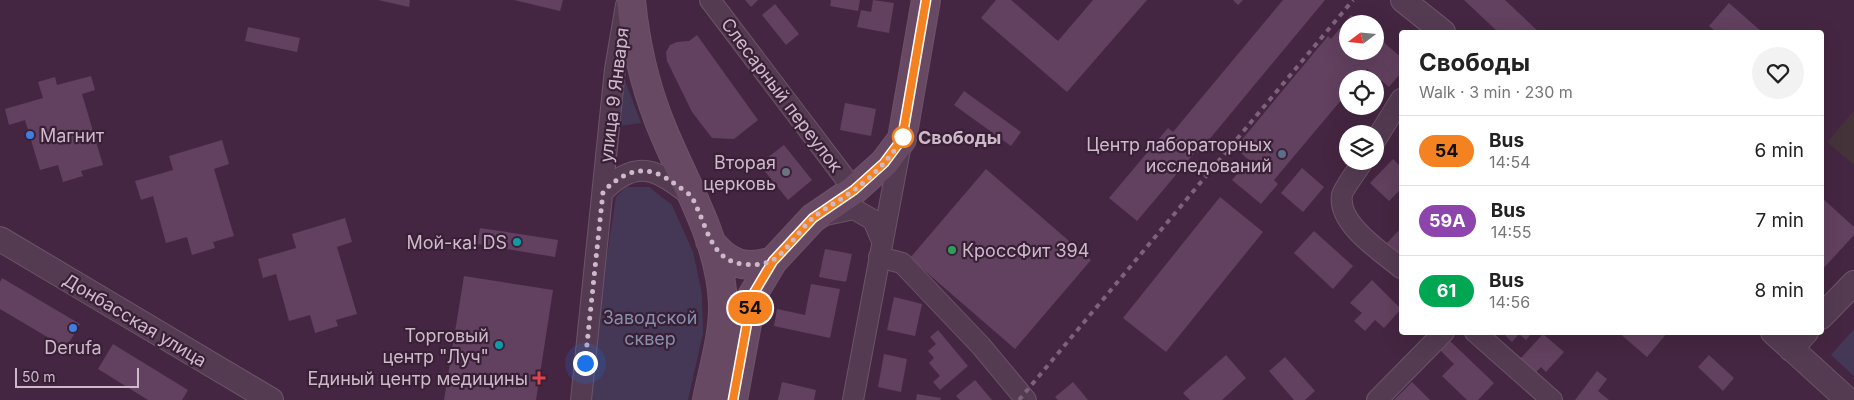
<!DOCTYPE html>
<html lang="en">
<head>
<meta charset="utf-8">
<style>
  body { margin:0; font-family:Inter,sans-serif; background:#f2f2f2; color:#222; height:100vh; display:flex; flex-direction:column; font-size:19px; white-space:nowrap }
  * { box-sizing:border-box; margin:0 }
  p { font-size:16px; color:#767676 }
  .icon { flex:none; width:28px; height:28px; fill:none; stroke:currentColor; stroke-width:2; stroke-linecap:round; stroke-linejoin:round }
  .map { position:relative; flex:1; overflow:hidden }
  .sheet { position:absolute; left:1399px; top:30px; width:425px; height:305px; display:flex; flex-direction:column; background:#fff; border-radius:5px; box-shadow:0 5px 20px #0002 }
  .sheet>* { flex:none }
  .badge { padding:0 10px; border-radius:16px; font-size:18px; line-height:32px }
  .needle { width:32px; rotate:254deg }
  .buttons { position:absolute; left:1339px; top:15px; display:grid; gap:10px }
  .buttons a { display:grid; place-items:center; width:45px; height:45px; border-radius:50%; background:#fff; box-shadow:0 5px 20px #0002; font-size:25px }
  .scale { position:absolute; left:15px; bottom:12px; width:124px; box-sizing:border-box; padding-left:5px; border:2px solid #ceb9cb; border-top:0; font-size:14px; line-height:18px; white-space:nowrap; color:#ceb9cb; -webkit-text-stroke:4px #3a2037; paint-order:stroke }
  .you { position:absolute; width:25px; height:25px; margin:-12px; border:4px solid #fff; border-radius:50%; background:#1a73e8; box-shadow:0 0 0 8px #1a73e833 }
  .map>.badge { position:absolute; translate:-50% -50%; box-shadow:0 0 0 2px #fff }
  .round { display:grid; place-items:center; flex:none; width:52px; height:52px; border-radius:26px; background:#f2f2f2 }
  .headline { display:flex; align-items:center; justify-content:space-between; height:85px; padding:0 20px }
  h1 { font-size:24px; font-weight:700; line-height:38px }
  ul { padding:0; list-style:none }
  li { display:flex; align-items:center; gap:15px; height:70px; padding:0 20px; border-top:1px solid #e0e0e0 }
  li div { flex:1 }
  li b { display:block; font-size:19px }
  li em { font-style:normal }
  li .badge { min-width:55px; font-weight:700; text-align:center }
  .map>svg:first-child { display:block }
  .medical { fill:#45333a }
  .green { fill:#443856 }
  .building { fill:#62405f }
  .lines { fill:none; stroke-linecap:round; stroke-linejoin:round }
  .minor-casing { stroke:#6c5469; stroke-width:22 }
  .tertiary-casing { stroke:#6c5469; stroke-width:26 }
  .secondary-casing { stroke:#6c5469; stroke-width:30 }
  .minor { stroke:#543b52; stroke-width:20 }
  .tertiary { stroke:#543b52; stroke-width:24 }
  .secondary { stroke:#674963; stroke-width:28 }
  .rail { stroke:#7e617b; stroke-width:4; stroke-dasharray:5 5; stroke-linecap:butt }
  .line-casing { stroke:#fff; stroke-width:11 }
  .line { stroke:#f58220; stroke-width:8 }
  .walk { stroke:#ceb9cb; stroke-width:5; stroke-dasharray:0 9 }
  .shop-dot { fill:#3f7fe0; stroke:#3a2037; stroke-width:2 }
  .stop-dot { fill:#fff; stroke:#f58220; stroke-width:2.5 }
  .service-dot { fill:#5c6f8a; stroke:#3a2037; stroke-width:2 }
  .worship-dot { fill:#6b7280; stroke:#3a2037; stroke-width:2 }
  .culture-dot { fill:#0f9aa8; stroke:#3a2037; stroke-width:2 }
  .leisure-dot { fill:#2e9e5b; stroke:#3a2037; stroke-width:2 }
  .health-dot { fill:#e0444e; stroke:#3a2037; stroke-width:2 }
  .labels { text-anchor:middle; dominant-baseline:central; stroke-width:4.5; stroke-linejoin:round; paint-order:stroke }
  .street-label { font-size:18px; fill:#ceb9cb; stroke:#3a2037 }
  .poi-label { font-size:18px; fill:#ceb9cb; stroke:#3a2037; text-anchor:end }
  .stop-label { font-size:18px; font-weight:bold; fill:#ceb9cb; stroke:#3a2037; text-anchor:start }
  .park-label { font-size:18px; fill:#8590ad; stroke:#3a2037 }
</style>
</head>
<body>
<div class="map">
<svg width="1854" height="400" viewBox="0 0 1854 400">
  <rect width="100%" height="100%" fill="#452642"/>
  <path class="medical" d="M 1854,111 L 1854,165 L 1827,142 Z"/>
  <path class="green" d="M 624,78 L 641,123 L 618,126 Z
    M 626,187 L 649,187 L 672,205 L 693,252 L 702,294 L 703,333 L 688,400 L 585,400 L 616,197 Z
    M 1854,329 L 1854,376 L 1831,355 Z"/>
  <path class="building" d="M 378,0 L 410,0 L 409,7 Z
    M 514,0 L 563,0 L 560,11 Z
    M 745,0 L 758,0 L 751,7 Z
    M 831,0 L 860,0 L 858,11 L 830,6 Z
    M 873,0 L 894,3 L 889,33 L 857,27 L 861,10 L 871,12 Z
    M 996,0 L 1011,0 L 1058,41 L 1093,0 L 1147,0 L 1067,92 L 981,18 Z
    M 1233,0 L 1243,0 L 1238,5 Z
    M 1283,0 L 1325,0 L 1198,153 L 1196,151 L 1137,221 L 1109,198 L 1168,128 L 1173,132 Z
    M 1464,0 L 1505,0 L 1539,32 L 1498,32 Z
    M 1729,3 L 1762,32 L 1712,32 L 1714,30 L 1709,26 Z
    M 775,4 L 799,34 L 786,45 L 762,15 Z
    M 1351,15 L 1362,24 L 1348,24 L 1348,51 L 1375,51 L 1375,35 L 1401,57 L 1401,73 L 1389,87 L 1367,69 L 1358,79 L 1348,79 L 1348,92 L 1274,180 L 1278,184 L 1261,204 L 1232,180 L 1249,160 L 1235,148 L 1328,36 L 1331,39 Z
    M 248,27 L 300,38 L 297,52 L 245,41 Z
    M 697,35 L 758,120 L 734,139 L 712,138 L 692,112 L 667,61 L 666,52 L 670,45 L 677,42 L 689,41 Z
    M 91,76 L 95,90 L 82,94 L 103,165 L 81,171 L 83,176 L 63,182 L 58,165 L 40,170 L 25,120 L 9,125 L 5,109 L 43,98 L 38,82 L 55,77 L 57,85 Z
    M 964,91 L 1021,132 L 1011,146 L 954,105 Z
    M 845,103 L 876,109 L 871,136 L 840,130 Z
    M 222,140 L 229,164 L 214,169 L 234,236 L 213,242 L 215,248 L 192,255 L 187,237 L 166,243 L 153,196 L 141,200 L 135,181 L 173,170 L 169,156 Z
    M 784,145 L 812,180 L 788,200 L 759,164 Z
    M 1393,159 L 1401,167 L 1401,189 L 1389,201 L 1370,183 Z
    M 1302,168 L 1324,187 L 1303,212 L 1281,193 Z
    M 986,169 L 1091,260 L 1015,349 L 910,258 Z
    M 1220,197 L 1263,232 L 1166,352 L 1123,318 Z
    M 1821,197 L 1854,227 L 1854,235 L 1821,271 Z
    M 345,218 L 352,242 L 337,247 L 357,314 L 336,320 L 338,326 L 315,333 L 310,315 L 289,321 L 276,274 L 263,278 L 258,259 L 296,248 L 292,234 Z
    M 480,228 L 558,240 L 555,257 L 477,244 Z
    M 1401,228 L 1401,258 L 1386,244 Z
    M 1314,231 L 1353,266 L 1333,289 L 1294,253 Z
    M 825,249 L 852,254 L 846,282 L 819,277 Z
    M 464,276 L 553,290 L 536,400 L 444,400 Z
    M 2,278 L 80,324 L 66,348 L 0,309 L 0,282 Z
    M 1372,280 L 1401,309 L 1384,328 L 1375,320 L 1365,331 L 1354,321 L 1362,313 L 1350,303 Z
    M 811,284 L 840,289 L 830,338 L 774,326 L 777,309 L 805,315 Z
    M 894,297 L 922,304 L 915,336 L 887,330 Z
    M 938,330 L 968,366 L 940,390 L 933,382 L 940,376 L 929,363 L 934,358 L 928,351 L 936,344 L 930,337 Z
    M 1502,332 L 1533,332 L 1526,340 L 1519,334 L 1512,342 Z
    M 1618,332 L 1668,332 L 1647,357 Z
    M 1543,334 L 1564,352 L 1546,372 L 1541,367 L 1535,373 L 1520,359 Z
    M 1448,339 L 1494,383 L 1478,400 L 1467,400 L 1442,376 L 1454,364 L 1439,349 Z
    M 113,344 L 188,390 L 182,400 L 148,400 L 98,369 Z
    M 884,354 L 907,359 L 901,392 L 878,387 Z
    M 1226,355 L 1246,378 L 1222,400 L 1190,400 L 1183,393 Z
    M 1709,355 L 1734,378 L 1723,391 L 1698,367 Z
    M 1285,357 L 1315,391 L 1305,400 L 1294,400 L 1269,371 Z
    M 1597,371 L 1607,379 L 1598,391 L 1609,400 L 1575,400 Z
    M 975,380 L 992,400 L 960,400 L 956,396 Z
    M 782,382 L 816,390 L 814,400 L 778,400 Z
    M 1073,382 L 1088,400 L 1058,400 L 1055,397 Z
    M 1412,382 L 1430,400 L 1394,400 Z
    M 917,394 L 941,398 L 940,400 L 916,400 Z"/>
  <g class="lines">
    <defs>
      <path id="minor" d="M 710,0 L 854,190
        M 1375,141 L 1401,99
        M 1363,161 C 1359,168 1343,189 1342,195 C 1337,224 1382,252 1401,268
        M 603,192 C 637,157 657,170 691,196
        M 821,216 L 854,209 L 873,220 L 882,241
        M 879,257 L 902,263 L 981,346 L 1026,400
        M 1475,332 L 1552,400
        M 581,400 L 615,69 L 626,5
        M 853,400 L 901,144
        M 1377,400 L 1444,332"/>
      <path id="tertiary" d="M 1403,0 L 1443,32
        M 0,239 L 271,400
        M 1821,317 L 1854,283
        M 1773,332 L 1848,400
        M 1791,349 L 1806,332"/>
      <path id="secondary" d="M 631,0 C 635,41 643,79 658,118 C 681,179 720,236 723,303 C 724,335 713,369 707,400
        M 710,241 C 728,264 745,270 773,261
        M 733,400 L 752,296 L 773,261 L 813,218 L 854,190 L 884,163 L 902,139 L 926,0"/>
    </defs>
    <use href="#minor" class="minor-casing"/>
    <use href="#tertiary" class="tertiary-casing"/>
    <use href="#secondary" class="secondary-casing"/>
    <use href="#minor" class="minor"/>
    <use href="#tertiary" class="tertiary"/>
    <use href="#secondary" class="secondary"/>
    <path class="rail" d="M 1019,400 L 1353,0"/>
  </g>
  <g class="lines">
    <defs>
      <path id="line" d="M 733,400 L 752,296 L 773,261 L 813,218 L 854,190 L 884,163 L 902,139 L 926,0"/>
    </defs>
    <use href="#line" class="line-casing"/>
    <use href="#line" class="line"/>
    <path class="walk" d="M 585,363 L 603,192 C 626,168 649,163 676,185 C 681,188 687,192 691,196 C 694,200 696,206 698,210 C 708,232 714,262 744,264 C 753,265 762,265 771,261 C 783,256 801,228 813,218 C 826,207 841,200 854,190 C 873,176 891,158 903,137"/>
  </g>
  <g class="shop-dot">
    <circle cx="30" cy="135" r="5"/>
    <circle cx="73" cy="328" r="5"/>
  </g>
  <circle class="stop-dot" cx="903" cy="137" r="10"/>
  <circle class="service-dot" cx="1282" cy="154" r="5"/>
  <circle class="worship-dot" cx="786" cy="172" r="5"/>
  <g class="culture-dot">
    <circle cx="517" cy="242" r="5"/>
    <circle cx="499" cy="345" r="5"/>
  </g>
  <circle class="leisure-dot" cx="952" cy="250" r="5"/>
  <path class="health-dot" d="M536.5 370.5h5v5h5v5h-5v5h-5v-5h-5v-5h5z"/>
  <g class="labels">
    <g class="street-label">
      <text transform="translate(614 95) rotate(-83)">улица 9 Января</text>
      <text transform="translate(782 95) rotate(53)">Слесарный переулок</text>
      <text transform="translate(135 320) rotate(31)">Донбасская улица</text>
    </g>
    <g class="poi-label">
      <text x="40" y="135" text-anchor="start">Магнит</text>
      <text x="1272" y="144">Центр лабораторных<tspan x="1272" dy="21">исследований</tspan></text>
      <text x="776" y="162">Вторая<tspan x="776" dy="21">церковь</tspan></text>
      <text x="507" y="242">Мой-ка! DS</text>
      <text x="962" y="250" text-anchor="start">КроссФит 394</text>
      <text x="489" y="335">Торговый<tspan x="489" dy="21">центр "Луч"</tspan></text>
      <text x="73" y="347" text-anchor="middle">Derufa</text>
      <text x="528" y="378">Единый центр медицины</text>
    </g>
    <g class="stop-label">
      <text x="918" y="137">Свободы</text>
    </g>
    <g class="park-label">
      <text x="650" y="317">Заводской<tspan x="650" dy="21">сквер</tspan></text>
    </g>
  </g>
</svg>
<div class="buttons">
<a><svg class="needle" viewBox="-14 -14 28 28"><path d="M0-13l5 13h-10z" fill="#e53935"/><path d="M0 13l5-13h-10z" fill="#767676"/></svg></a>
<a><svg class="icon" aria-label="locate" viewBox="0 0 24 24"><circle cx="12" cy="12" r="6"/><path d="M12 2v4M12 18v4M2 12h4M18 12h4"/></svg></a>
<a><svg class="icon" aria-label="layers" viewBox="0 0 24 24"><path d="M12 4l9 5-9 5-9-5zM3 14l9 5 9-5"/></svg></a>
</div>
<div class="scale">50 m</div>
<div class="you" style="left:585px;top:363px"></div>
<b class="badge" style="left:750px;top:308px;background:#f58220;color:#111">54</b>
<section class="sheet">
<div class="headline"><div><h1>Свободы</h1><p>Walk · 3 min · 230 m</p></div><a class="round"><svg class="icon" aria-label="heart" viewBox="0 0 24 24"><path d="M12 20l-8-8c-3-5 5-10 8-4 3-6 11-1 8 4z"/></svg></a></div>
<ul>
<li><span class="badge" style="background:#f58220;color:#111">54</span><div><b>Bus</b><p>14:54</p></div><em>6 min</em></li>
<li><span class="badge" style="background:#8e44ad;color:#fff">59А</span><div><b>Bus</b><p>14:55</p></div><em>7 min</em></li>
<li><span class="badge" style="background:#00a651;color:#fff">61</span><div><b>Bus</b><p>14:56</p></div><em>8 min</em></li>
</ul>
</section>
</div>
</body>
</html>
